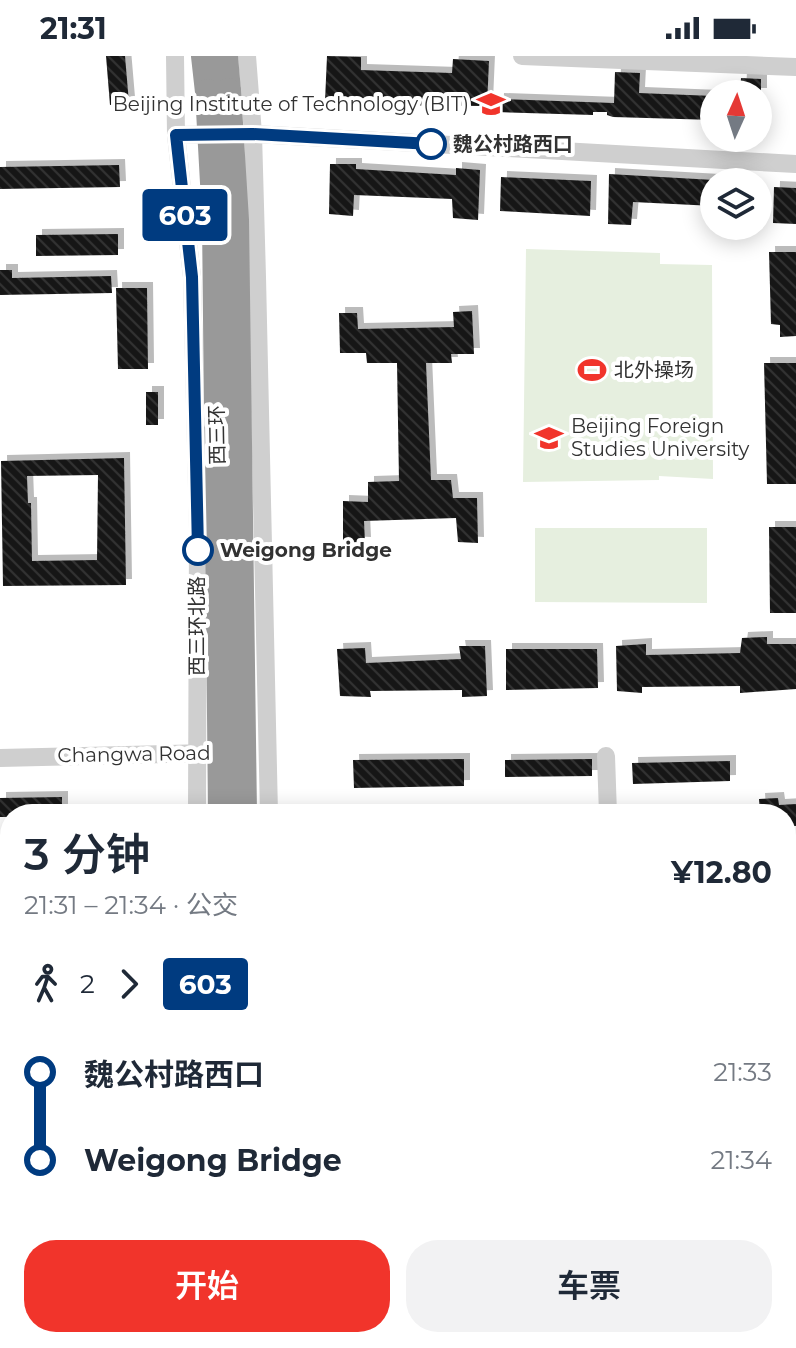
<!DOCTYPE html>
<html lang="zh">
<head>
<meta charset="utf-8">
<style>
  body { margin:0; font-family:Montserrat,"Noto Sans SC",sans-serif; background:#f2f2f3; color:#1f2937; height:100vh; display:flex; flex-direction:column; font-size:30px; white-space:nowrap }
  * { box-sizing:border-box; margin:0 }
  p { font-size:26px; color:#747a83 }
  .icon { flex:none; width:44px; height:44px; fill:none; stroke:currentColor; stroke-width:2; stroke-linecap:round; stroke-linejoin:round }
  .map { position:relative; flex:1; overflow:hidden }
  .drawer { position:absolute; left:0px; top:748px; width:796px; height:544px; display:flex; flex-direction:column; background:#fff; border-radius:32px 32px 0 0; box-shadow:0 4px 20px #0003 }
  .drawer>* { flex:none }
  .badge { padding:0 16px; border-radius:6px; font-size:28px; line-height:52px }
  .needle { width:52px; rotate:3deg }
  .buttons { position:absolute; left:700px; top:24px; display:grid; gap:16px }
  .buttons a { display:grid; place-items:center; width:72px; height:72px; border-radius:50%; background:#fff; box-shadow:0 4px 20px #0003; font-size:40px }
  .map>.badge { position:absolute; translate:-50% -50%; box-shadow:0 0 0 4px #fff }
  .legs { display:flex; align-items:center; gap:12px; height:88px; padding:0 24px; font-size:26px }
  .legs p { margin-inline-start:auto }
  .head { display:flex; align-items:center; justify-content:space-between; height:136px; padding:0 24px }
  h1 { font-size:44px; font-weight:600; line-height:60px }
  .cta { display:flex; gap:16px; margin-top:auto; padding:16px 24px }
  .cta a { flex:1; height:92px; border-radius:32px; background:#f1342b; color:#fff; font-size:32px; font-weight:600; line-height:92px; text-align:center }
  .cta a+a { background:#f2f2f3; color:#1f2937 }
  ul { padding:0 24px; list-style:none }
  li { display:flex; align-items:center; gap:28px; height:88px; font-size:30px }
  li i { display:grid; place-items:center; width:12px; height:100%; margin:0 10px; background:currentColor }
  li i::after { content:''; width:20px; height:20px; margin:-10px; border:6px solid; border-radius:50%; background:#fff }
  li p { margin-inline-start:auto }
  li:first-child i { background:linear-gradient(#0000 50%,currentColor 0) }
  li:last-child i { background:linear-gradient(currentColor 50%,#0000 0) }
  .status { display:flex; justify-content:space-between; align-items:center; height:56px; padding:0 40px; background:#fff; direction:ltr }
  .status svg { height:22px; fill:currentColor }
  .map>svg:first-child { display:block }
  .grass { fill:#e6efdf }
  .building { fill:url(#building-back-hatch); fill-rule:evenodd; filter:url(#shadow) }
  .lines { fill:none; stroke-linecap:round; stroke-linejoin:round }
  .minor { stroke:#cfcfcf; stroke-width:18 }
  .highway { stroke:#999; stroke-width:26 }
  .highway-bridge { stroke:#999; stroke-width:26 }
  .line-1-casing { stroke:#fff; stroke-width:18 }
  .line-1 { stroke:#003b80; stroke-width:12 }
  .stop-1-dot { fill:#fff; stroke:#003b80; stroke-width:4 }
  .labels { text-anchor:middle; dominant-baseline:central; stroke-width:8; stroke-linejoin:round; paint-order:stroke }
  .poi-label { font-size:20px; fill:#323232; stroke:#fff; text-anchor:start }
  .stop-label { font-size:20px; font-weight:bold; fill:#323232; stroke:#fff; text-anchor:start }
  .street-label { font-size:20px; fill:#323232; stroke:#fff }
</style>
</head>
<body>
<div class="status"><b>21:31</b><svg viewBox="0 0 49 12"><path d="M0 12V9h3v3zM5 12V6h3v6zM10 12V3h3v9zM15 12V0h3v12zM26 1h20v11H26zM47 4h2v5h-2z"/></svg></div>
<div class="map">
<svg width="796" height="1292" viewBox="0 0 796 1292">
  <defs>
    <pattern id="building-back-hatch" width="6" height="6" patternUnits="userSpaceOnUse" patternTransform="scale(2)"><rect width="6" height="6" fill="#191919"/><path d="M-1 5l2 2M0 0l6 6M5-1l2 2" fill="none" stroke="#323232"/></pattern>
    <filter id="shadow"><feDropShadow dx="6" dy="-6" stdDeviation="0" flood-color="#0004"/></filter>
  </defs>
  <rect width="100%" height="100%" fill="#fff"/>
  <path class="grass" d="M 526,193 L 660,197 L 660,208 L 712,209 L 713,423 L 659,420 L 659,424 L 523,426 Z
    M 535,472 L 707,472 L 707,547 L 535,546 Z"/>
  <path class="building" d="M 106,0 L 125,0 L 129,47 L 110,49 Z
    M 327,0 L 361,1 L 361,14 L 452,17 L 453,3 L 489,5 L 487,50 L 353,49 L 353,45 L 325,45 Z
    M 615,16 L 640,17 L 639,37 L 714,40 L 714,64 L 613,61 L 607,59 L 607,56 L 593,56 L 593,59 L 497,56 L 498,43 L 614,47 Z
    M 741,22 L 761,23 L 761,38 L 740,38 Z
    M 330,108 L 356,108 L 356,113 L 456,119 L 456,112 L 480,114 L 478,164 L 453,162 L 452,143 L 354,139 L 353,160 L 329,158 Z
    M 119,109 L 120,131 L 0,133 L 0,111 Z
    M 609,118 L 714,124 L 714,150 L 633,146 L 631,169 L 608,168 Z
    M 501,121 L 591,125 L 590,160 L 500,155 Z
    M 774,131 L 796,132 L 796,168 L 773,167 Z
    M 118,178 L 118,199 L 36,200 L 36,179 Z
    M 769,196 L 796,196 L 796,280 L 780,281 L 780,269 L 771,268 Z
    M 0,214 L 12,214 L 12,222 L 111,220 L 112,237 L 0,239 Z
    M 116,232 L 147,232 L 148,313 L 118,313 Z
    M 472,255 L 474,298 L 451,298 L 452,307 L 426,307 L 431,424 L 451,424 L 453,442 L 477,442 L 478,487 L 458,486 L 456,462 L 364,465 L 365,487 L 343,486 L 343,445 L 368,446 L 368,426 L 399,425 L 397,307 L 367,307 L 366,297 L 340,297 L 339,257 L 357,257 L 358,273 L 454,271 L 453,256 Z
    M 764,307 L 796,307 L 796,428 L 767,428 Z
    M 146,336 L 158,336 L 158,369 L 146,369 Z
    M 124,402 L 126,529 L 3,530 L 1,405 ZM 98,419 L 97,504 L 32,505 L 31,447 L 28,447 L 27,420 Z
    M 769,471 L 796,471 L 796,557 L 770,557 Z
    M 767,581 L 767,588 L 796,588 L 796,633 L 740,637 L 740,630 L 642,631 L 642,637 L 617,635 L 616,590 L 646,588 L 646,599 L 740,597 L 742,582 Z
    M 459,590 L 485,590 L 487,640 L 462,641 L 462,634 L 370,635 L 371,641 L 340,640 L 337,593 L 365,592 L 366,607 L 461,603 Z
    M 506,593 L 597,593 L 598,632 L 506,634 Z
    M 464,703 L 464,730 L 354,732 L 353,704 Z
    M 592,703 L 592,720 L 505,721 L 505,704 Z
    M 730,705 L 730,725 L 633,728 L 632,707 Z
    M 62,741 L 62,758 L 10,758 L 10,761 L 0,761 L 0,742 Z
    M 778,742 L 779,749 L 796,748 L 796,770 L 786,770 L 786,758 L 760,758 L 759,743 Z
    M 786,879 L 796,879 L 796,908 L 786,908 Z
    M 786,1167 L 796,1167 L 796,1192 L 786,1192 Z
    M 0,1251 L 10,1251 L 10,1282 L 47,1282 L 48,1292 L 0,1292 Z
    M 673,1282 L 705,1282 L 706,1292 L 642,1292 L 641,1286 Z"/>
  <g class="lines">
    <path class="minor" d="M 175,0 L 176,79 L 192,221 L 198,473 L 197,758
      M 247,0 L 253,78 L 257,221 L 269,758
      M 522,0 L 796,11
      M 176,79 L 253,78 L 796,108
      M 606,700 L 608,758
      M 0,702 L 209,697
      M 786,1224 L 796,1223
      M 597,1282 L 599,1292
      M 281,1292 L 281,1282"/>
    <path class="highway" d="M 204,0 L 208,36
      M 225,0 L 228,35
      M 202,1282 L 204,1292
      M 227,1282 L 227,1292
      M 262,1292 L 263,1282"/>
    <path class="highway-bridge" d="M 228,35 L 236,164 L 244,758
      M 208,36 L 215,163 L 221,758"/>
  </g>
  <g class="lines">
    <defs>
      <path id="line-1" d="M 198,494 L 192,221 L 176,79 L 253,78 L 431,88"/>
    </defs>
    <use href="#line-1" class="line-1-casing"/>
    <use href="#line-1" class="line-1"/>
  </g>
  <defs>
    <symbol id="university-bare" viewBox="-9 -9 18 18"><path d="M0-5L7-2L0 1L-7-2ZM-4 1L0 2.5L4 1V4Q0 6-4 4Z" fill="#f1342b" stroke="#fff" stroke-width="2.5" paint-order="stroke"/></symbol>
    <symbol id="stadium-bare" viewBox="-9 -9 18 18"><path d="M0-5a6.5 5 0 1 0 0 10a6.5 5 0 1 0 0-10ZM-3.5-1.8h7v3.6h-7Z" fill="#f1342b" stroke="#fff" stroke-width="2.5" paint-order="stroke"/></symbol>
  </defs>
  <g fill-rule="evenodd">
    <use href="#university-bare" x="471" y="28" width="40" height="40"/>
    <use href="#stadium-bare" x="572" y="294" width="40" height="40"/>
    <use href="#university-bare" x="529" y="362" width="40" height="40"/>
  </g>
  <g class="stop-1-dot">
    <circle cx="431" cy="88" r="14"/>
    <circle cx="198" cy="494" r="14"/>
  </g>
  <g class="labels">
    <g class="poi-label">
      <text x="469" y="48" text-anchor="end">Beijing Institute of Technology (BIT)</text>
      <text x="614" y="314">北外操场</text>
      <text x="571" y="370">Beijing Foreign<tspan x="571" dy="23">Studies University</tspan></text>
    </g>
    <g class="stop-label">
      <text x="453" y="88">魏公村路西口</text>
      <text x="220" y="494">Weigong Bridge</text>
    </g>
    <g class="street-label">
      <text transform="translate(217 379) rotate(-91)">西三环</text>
      <text transform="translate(197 570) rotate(-90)">西三环北路</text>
      <text transform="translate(134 698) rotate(-1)">Changwa Road</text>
    </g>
  </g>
</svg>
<div class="buttons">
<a><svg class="needle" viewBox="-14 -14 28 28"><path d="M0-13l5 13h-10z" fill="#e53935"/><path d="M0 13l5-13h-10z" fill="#747a83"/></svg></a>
<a><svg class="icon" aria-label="layers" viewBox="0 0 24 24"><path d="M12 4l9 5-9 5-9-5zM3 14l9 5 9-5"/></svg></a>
</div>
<b class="badge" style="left:185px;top:159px;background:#003b80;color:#fff">603</b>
<section class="drawer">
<div class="head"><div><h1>3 分钟</h1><p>21:31 – 21:34 · 公交</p></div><b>¥12.80</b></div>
<div class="legs"><svg class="icon" aria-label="walk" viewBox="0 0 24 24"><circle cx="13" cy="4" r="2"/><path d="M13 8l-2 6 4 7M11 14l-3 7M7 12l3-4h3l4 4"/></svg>2<svg class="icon" aria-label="forward" viewBox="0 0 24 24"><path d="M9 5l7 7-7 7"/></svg><b class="badge" style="background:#003b80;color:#fff">603</b></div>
<ul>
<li><i style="color:#003b80"></i><b>魏公村路西口</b><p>21:33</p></li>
<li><i style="color:#003b80"></i><b>Weigong Bridge</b><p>21:34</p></li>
</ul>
<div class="cta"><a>开始</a><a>车票</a></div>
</section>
</div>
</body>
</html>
